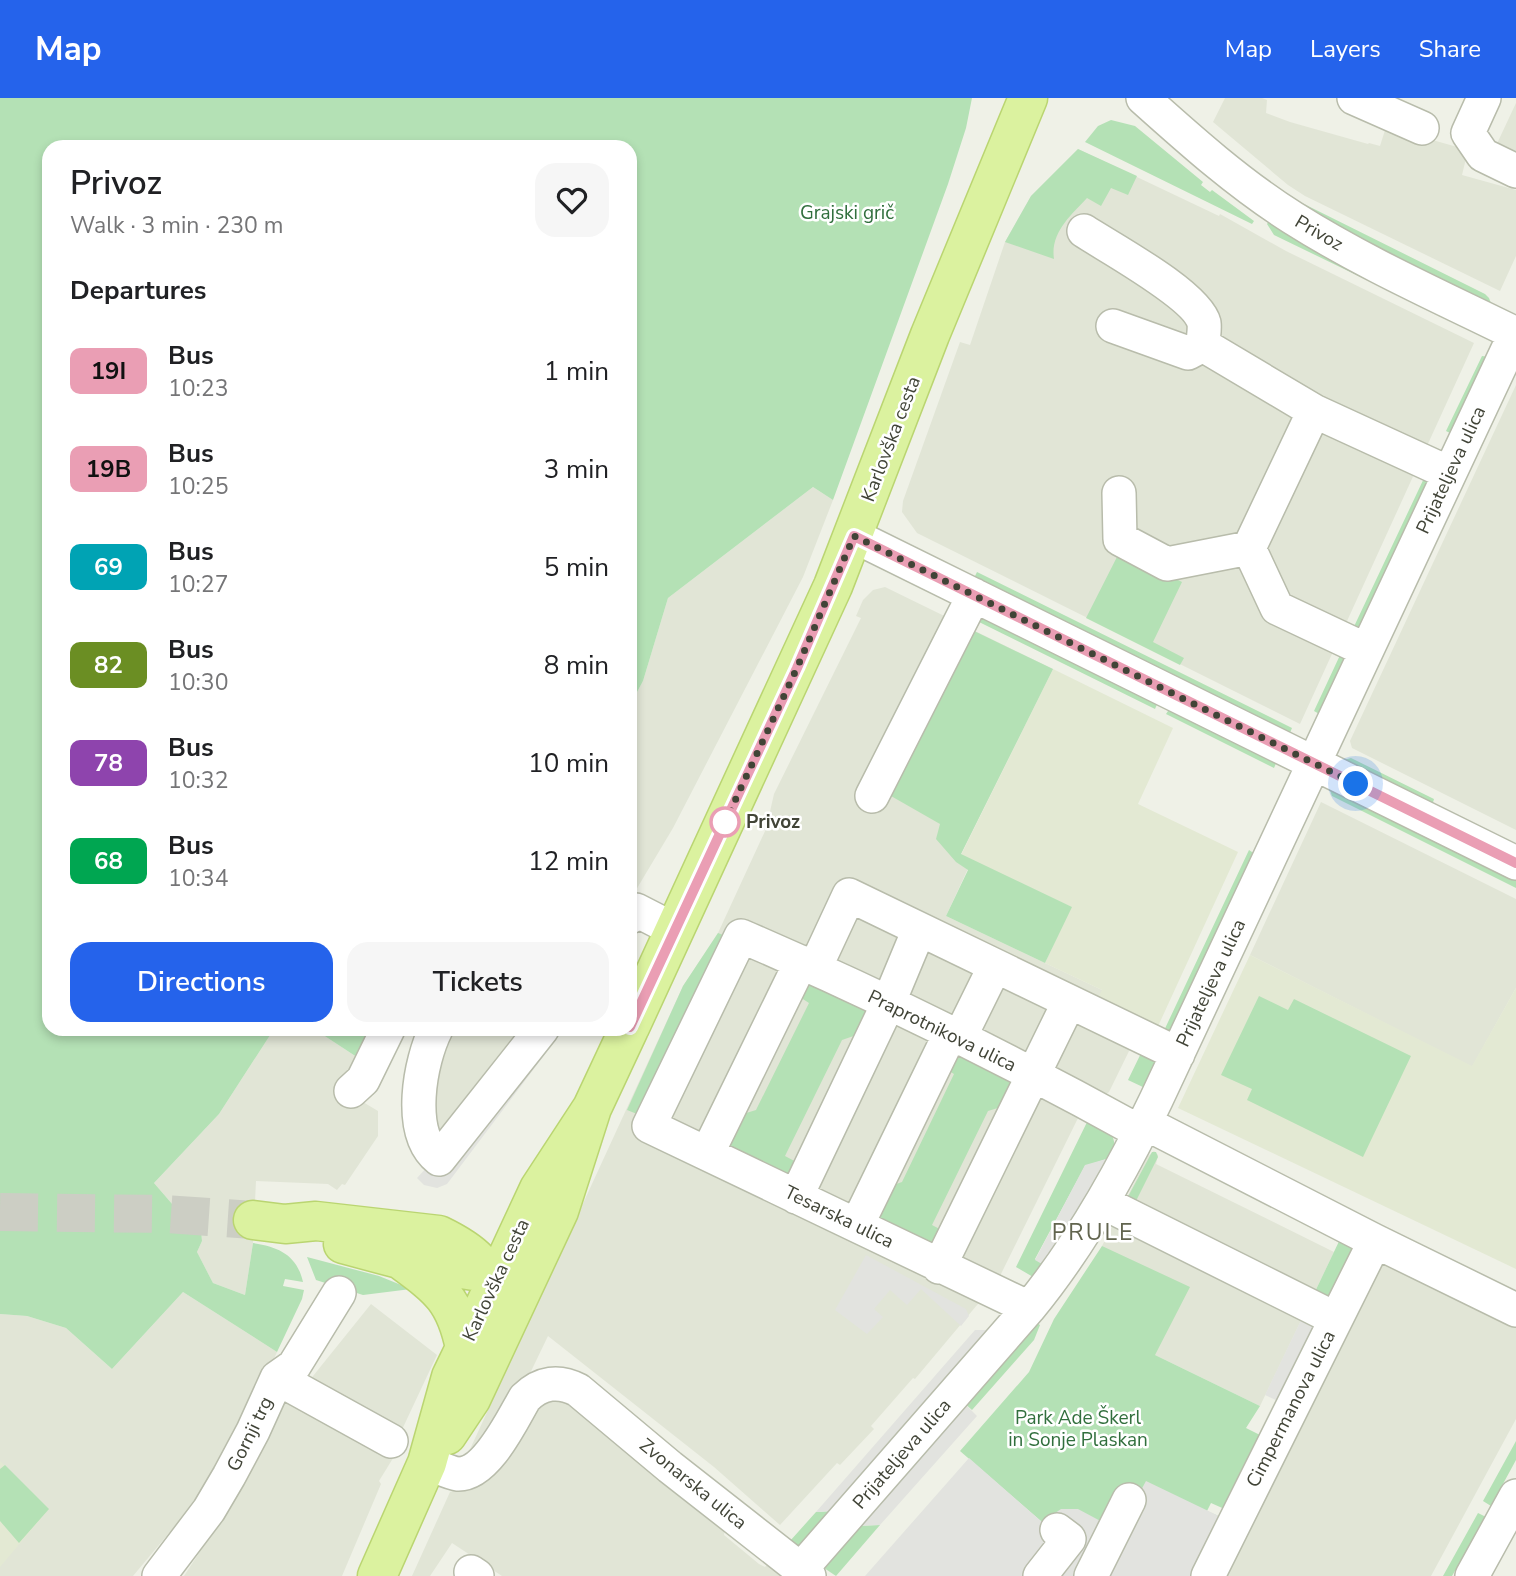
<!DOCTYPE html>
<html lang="en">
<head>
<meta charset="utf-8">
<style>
  body { margin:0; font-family:"Nunito Sans",sans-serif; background:#f6f6f6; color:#202124; height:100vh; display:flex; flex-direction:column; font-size:26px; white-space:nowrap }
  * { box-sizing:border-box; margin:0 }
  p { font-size:23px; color:#757577 }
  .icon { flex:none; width:38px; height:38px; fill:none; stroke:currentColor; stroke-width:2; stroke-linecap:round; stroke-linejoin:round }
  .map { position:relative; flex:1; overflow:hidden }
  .details { position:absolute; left:42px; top:42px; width:595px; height:896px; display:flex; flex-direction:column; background:#fff; border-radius:21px; box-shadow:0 4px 10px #0003 }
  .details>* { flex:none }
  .badge { padding:0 14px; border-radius:10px; font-size:24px; line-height:46px }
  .you { position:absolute; width:35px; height:35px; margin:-18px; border:5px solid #fff; border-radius:50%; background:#1a73e8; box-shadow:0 0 0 10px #1a73e833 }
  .map>.badge { position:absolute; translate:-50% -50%; box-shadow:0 0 0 4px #fff }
  h2 { padding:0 28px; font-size:26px; line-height:63px }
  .round { display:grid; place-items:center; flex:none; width:74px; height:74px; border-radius:21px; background:#f6f6f6 }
  .head { display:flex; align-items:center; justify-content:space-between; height:119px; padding:0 28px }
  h1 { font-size:33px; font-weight:600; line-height:52px }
  .action { display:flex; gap:14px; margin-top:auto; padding:14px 28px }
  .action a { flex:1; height:80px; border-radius:21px; background:#2563eb; color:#fff; font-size:28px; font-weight:600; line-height:80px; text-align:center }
  .action a+a { background:#f6f6f6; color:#202124 }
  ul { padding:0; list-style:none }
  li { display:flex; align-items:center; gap:21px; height:98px; padding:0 28px }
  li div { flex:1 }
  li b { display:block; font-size:26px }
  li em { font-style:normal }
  li .badge { min-width:77px; font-weight:700; text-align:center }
  header { display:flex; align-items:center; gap:42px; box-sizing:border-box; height:98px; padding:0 35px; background:#2563eb; color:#fff }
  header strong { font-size:33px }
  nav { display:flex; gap:38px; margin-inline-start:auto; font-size:24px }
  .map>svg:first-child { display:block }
  .residential { fill:#e1e5d6 }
  .education { fill:#e3e9d3 }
  .green { fill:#b4e1b5 }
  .parking { fill:#e2e3df }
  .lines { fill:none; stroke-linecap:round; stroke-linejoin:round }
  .major-tunnel { stroke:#cccec4; stroke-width:38; stroke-dasharray:38 19; stroke-linecap:butt }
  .minor-casing { stroke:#b8bcab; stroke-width:36 }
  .major-casing { stroke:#bad571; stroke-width:41 }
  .minor { stroke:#fff; stroke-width:33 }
  .major { stroke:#dbf29f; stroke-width:38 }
  .line-casing { stroke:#fff; stroke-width:16 }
  .line { stroke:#ea9eb4; stroke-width:10 }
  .walk { stroke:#414437; stroke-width:7; stroke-dasharray:0 12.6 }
  .stop-dot { fill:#fff; stroke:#ea9eb4; stroke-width:3.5 }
  .labels { text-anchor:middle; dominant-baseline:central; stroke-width:5; stroke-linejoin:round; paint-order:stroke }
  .park-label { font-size:19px; fill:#316f3d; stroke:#fff }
  .street-label { font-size:19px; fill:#414437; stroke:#fff }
  .stop-label { font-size:19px; font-weight:bold; fill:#414437; stroke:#fff; text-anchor:start }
  .quarter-label { font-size:23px; letter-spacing:2px; fill:#62654f; stroke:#fff }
</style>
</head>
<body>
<header>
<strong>Map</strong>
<nav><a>Map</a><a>Layers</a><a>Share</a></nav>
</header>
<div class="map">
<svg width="1516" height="1478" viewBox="0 0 1516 1478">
  <rect width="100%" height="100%" fill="#eff1e7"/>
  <path class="residential" d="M 1225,0 L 1262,0 L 1267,2 L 1266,15 L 1290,24 L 1368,46 L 1369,45 L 1380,48 L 1386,29 L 1468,52 L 1462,77 L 1516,92 L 1516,158 L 1500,193 L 1305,98 L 1288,87 L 1213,24 Z
    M 1516,5 L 1516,62 L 1494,52 Z
    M 1078,51 L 1219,118 L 1220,116 L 1286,153 L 1474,245 L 1300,626 L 917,435 L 902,414 L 903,403 L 960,244 L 970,247 L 1005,144 L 1031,98 Z
    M 1516,287 L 1516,732 L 1352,650 L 1350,643 Z
    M 813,389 L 833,402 L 803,479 L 673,730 L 630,802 L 630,607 L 643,583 L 668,500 Z
    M 885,489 L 1053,571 L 961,756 L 972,762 L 946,818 L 1102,892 L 1131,949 L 1109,994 L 1081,1014 L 998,1182 L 915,1281 L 913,1280 L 871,1328 L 874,1331 L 840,1367 L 837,1365 L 780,1427 L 714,1369 L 548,1238 L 522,1292 L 466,1360 L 683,888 L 718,835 L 766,731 L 774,696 L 861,520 L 856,518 L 863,502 L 873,492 Z
    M 1321,704 L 1516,801 L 1516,890 L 1472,969 L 1250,857 Z
    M 274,931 L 314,931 L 366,965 L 358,1001 L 378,1013 L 378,1038 L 345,1087 L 342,1086 L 337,1092 L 328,1086 L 256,1083 L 253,1145 L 245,1197 L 213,1185 L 197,1154 L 202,1143 L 201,1132 L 179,1114 L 154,1085 L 219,1016 Z
    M 445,931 L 527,931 L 440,1042 L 430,1028 Z
    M 1154,1053 L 1158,1057 L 1156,1066 L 1334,1154 L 1260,1308 L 1155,1257 L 1102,1148 L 1148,1058 Z
    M 1382,1162 L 1516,1227 L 1516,1321 L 1431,1478 L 1227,1478 Z
    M 183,1194 L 277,1254 L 251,1312 L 195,1404 L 133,1478 L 0,1478 L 0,1216 L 27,1218 L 66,1230 L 112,1271 Z
    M 371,1206 L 437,1257 L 399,1338 L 309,1283 Z
    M 283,1295 L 395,1357 L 379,1383 L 381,1386 L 342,1478 L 184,1478 L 222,1420 Z
    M 564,1300 L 725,1428 L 724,1437 L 759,1466 L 765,1469 L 772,1461 L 793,1478 L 502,1478 L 452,1445 L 430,1478 L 412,1478 L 450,1394 L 464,1389 L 528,1308 Z"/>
  <path class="education" d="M 1053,571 L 1173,630 L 1138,706 L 1238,754 L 1154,937 L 1094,908 L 1102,892 L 1045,865 L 1071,809 L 961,757 Z
    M 1250,857 L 1472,968 L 1516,890 L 1516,1171 L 1178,1010 Z
    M 0,1363 L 49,1411 L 0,1469 Z"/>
  <path class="green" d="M 0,0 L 972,0 L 966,30 L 948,86 L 833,402 L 813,389 L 668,500 L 643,583 L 630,607 L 630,49 L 49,49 L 49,931 L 274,931 L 219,1016 L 154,1085 L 179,1114 L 201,1132 L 202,1143 L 197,1154 L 213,1185 L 245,1197 L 253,1145 C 279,1149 297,1157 303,1184 L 285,1181 L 283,1188 L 304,1192 L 302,1201 L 277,1254 L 183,1194 L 112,1271 L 66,1230 L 27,1218 L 0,1216 Z
    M 1111,22 L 1135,28 L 1203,84 L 1201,87 L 1210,94 L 1212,92 L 1254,123 L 1252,126 L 1085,44 L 1098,28 Z
    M 1078,51 L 1137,78 L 1128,97 L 1111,90 L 1101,108 L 1087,100 C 1071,117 1050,135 1054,161 L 1005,144 L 1031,98 Z
    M 1302,105 L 1485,196 L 1489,200 L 1492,208 L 1382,155 Z
    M 1269,123 L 1478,236 L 1274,137 L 1267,126 Z
    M 1482,258 L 1489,259 L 1452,336 L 1446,333 Z
    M 1426,376 L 1432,378 L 1356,540 L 1350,537 Z
    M 1120,453 L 1182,484 L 1153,544 L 1184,560 L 1180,567 L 1086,520 Z
    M 977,474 L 1292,630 L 1289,637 L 974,480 Z
    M 974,517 L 997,525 L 1158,604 L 1155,611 L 977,523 Z
    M 972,532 L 1053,571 L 961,756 L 1072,809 L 1045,865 L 946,818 L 968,772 L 956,764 L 936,741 L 940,726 L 884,694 Z
    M 1341,555 L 1348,558 L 1321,617 L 1314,613 Z
    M 1170,610 L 1277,663 L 1274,670 L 1166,616 Z
    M 1351,660 L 1434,701 L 1432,708 L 1344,662 Z
    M 1330,692 L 1516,781 L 1516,790 L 1332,698 Z
    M 1249,752 L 1255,756 L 1168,942 L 1161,939 Z
    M 718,835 L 731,840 L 642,1018 L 627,1012 L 683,888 Z
    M 802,872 L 867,910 L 868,933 L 842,942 L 785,1058 L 800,1066 L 791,1086 L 729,1053 L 730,1020 L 756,1012 L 809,905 L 792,894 Z
    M 1259,898 L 1288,912 L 1294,901 L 1411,958 L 1363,1059 L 1247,1002 L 1252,991 L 1221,977 Z
    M 314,931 L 382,931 L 366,965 Z
    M 949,943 L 1011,979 L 1014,1005 L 988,1013 L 932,1127 L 949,1136 L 934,1149 L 874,1124 L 876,1093 L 902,1084 L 954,976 L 938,966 Z
    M 1145,947 L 1161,955 L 1145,990 L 1128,982 Z
    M 1090,1018 C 1107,1033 1119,1035 1113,1059 L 1085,1068 L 1035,1161 L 1049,1170 L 1040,1183 L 1016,1169 Z
    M 1152,1054 L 1156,1054 L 1158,1059 L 1131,1113 L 1123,1108 Z
    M 1343,1135 L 1354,1151 L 1328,1209 L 1311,1202 Z
    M 1102,1148 L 1190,1189 L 1155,1257 L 1260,1308 L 1246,1330 L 1264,1339 L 1229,1413 L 1211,1405 L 1207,1413 L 1225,1421 L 1141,1395 L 1096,1453 L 1042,1424 L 960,1353 L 1029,1274 L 1054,1221 Z
    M 307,1159 L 379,1178 L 411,1191 L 363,1197 L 316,1182 Z
    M 1034,1223 L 1040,1227 L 1034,1242 L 972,1312 L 963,1304 Z
    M 1516,1343 L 1516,1362 L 1491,1408 L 1483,1403 Z
    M 5,1367 L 49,1411 L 19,1445 L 0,1423 L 0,1371 Z
    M 833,1413 L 800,1452 L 790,1443 L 816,1414 Z
    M 1478,1415 L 1486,1419 L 1452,1478 L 1443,1478 Z
    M 880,1427 L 836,1478 L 824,1470 L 824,1465 L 853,1428 Z"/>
  <path class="parking" d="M 552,931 L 564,931 L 447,1086 L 437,1090 L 424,1087 L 417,1080 L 429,1067 Z
    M 1113,1059 L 1049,1170 L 1035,1162 L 1085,1067 Z
    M 866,1157 L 966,1211 L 969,1218 L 961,1228 L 921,1191 L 907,1207 L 890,1192 L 874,1211 L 883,1219 L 867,1236 L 835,1212 Z
    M 1304,1216 L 1320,1224 L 1282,1305 L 1265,1297 Z
    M 975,1232 L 1001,1232 L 833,1413 L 816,1414 Z
    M 963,1304 L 977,1318 L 880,1427 L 853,1428 Z
    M 969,1360 L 1042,1424 L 1061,1411 L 1078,1411 L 1108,1427 L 1140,1394 L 1146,1383 L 1225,1421 L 1197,1478 L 865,1478 Z"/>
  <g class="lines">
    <path class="major-tunnel" d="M 0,1114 L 165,1116 L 253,1122"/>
    <defs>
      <path id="minor" d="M 1143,0 C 1191,43 1239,86 1293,120 C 1364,165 1441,199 1516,236
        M 1354,0 L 1422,30
        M 1484,0 L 1468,35 L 1483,57 L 1516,73
        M 1084,133 C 1110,150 1197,197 1204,225 C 1205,232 1203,240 1203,247 L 1314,313 L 1449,375
        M 1113,228 L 1188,255 L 1203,247
        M 1314,313 L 1249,450 L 1277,510 L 1366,552
        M 1119,395 L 1120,441 L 1167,466 L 1249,450
        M 854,438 L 1516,765
        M 872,698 L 974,497
        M 630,819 L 636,812 L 675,832
        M 815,870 L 849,797 L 1178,956
        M 436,931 C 420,963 406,1035 439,1061 L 542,931
        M 959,941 L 995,868
        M 351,993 L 363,982 L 388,931
        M 1145,1025 L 1375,1143 L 1516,1212
        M 708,1054 L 801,864
        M 796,1099 L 888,906 L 913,846
        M 1102,1104 L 1336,1221
        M 857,1127 L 950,936
        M 939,1169 L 1069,904
        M 1029,1210 L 649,1028 L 741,838 C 876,896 1012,963 1140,1034
        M 277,1280 L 391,1343
        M 427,1365 C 436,1368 449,1375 458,1376 C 487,1377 513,1320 525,1300 C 541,1284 559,1282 578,1292 L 670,1369 L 809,1478
        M 801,1471 L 1029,1210 C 1081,1147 1121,1075 1156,1002 L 1516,234
        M 471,1474 L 477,1478
        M 159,1478 L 209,1412 L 229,1378 L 253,1333 L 277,1280 L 294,1268 L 339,1195
        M 1040,1478 L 1069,1441 L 1057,1432
        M 1091,1478 L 1129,1402
        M 1208,1478 L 1375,1143
        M 1472,1478 L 1516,1398"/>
      <path id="major" d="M 630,929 L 833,488 L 930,237 L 1028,0
        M 253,1122 L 285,1126 L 316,1123 L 439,1137 C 472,1153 491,1167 497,1206
        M 343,1146 L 399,1161 L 474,1173 L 493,1173
        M 401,1162 C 439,1190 455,1201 465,1250
        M 447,1337 L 471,1301 L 559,1113 L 592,1010 L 629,931
        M 377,1478 L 427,1365 L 451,1279 L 465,1250 L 539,1091 L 592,1010"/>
    </defs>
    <use href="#minor" class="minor-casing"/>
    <use href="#major" class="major-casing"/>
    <use href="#minor" class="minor"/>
    <use href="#major" class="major"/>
  </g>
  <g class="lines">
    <defs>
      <path id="line" d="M 630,929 L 797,570 L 854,438 L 1516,765"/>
    </defs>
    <use href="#line" class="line-casing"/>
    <use href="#line" class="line"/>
    <path class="walk" d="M 725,724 L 797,570 L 854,438 L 1356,686"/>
  </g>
  <circle class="stop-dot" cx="725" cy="724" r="14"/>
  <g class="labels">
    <g class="park-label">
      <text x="847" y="115">Grajski grič</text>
      <text x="1078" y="1320">Park Ade Škerl<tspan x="1078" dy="22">in Sonje Plaskan</tspan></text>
    </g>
    <g class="street-label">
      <text transform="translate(1319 135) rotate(30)">Privoz</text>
      <text transform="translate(891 341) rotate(-69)">Karlovška cesta</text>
      <text transform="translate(1451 372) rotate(-65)">Prijateljeva ulica</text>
      <text transform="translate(1211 885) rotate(-65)">Prijateljeva ulica</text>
      <text transform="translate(942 933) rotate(26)">Praprotnikova ulica</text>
      <text transform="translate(839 1119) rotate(26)">Tesarska ulica</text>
      <text transform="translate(496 1182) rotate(-65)">Karlovška cesta</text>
      <text transform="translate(1291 1311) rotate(-63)">Cimpermanova ulica</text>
      <text transform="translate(250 1336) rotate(-64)">Gornji trg</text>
      <text transform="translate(902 1356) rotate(-49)">Prijateljeva ulica</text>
      <text transform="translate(693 1386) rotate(39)">Zvonarska ulica</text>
    </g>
    <g class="stop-label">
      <text x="746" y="724">Privoz</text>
    </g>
    <g class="quarter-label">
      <text x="1093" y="1134">PRULE</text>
    </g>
  </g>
</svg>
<div class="you" style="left:1356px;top:686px"></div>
<section class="details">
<div class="head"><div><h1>Privoz</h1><p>Walk · 3 min · 230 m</p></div><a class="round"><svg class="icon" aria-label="heart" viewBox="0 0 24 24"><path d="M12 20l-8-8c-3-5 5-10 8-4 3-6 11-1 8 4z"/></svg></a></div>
<h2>Departures</h2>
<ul>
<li><span class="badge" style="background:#ea9eb4;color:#111">19I</span><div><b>Bus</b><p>10:23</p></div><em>1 min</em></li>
<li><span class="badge" style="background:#ea9eb4;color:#111">19B</span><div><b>Bus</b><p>10:25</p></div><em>3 min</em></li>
<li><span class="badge" style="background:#00a3b4;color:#fff">69</span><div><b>Bus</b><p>10:27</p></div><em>5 min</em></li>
<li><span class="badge" style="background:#6b8e23;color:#fff">82</span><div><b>Bus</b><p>10:30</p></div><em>8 min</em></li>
<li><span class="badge" style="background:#8e44ad;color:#fff">78</span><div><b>Bus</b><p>10:32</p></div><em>10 min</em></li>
<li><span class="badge" style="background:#00a651;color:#fff">68</span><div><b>Bus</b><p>10:34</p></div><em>12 min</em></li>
</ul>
<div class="action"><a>Directions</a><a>Tickets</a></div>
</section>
</div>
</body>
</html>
